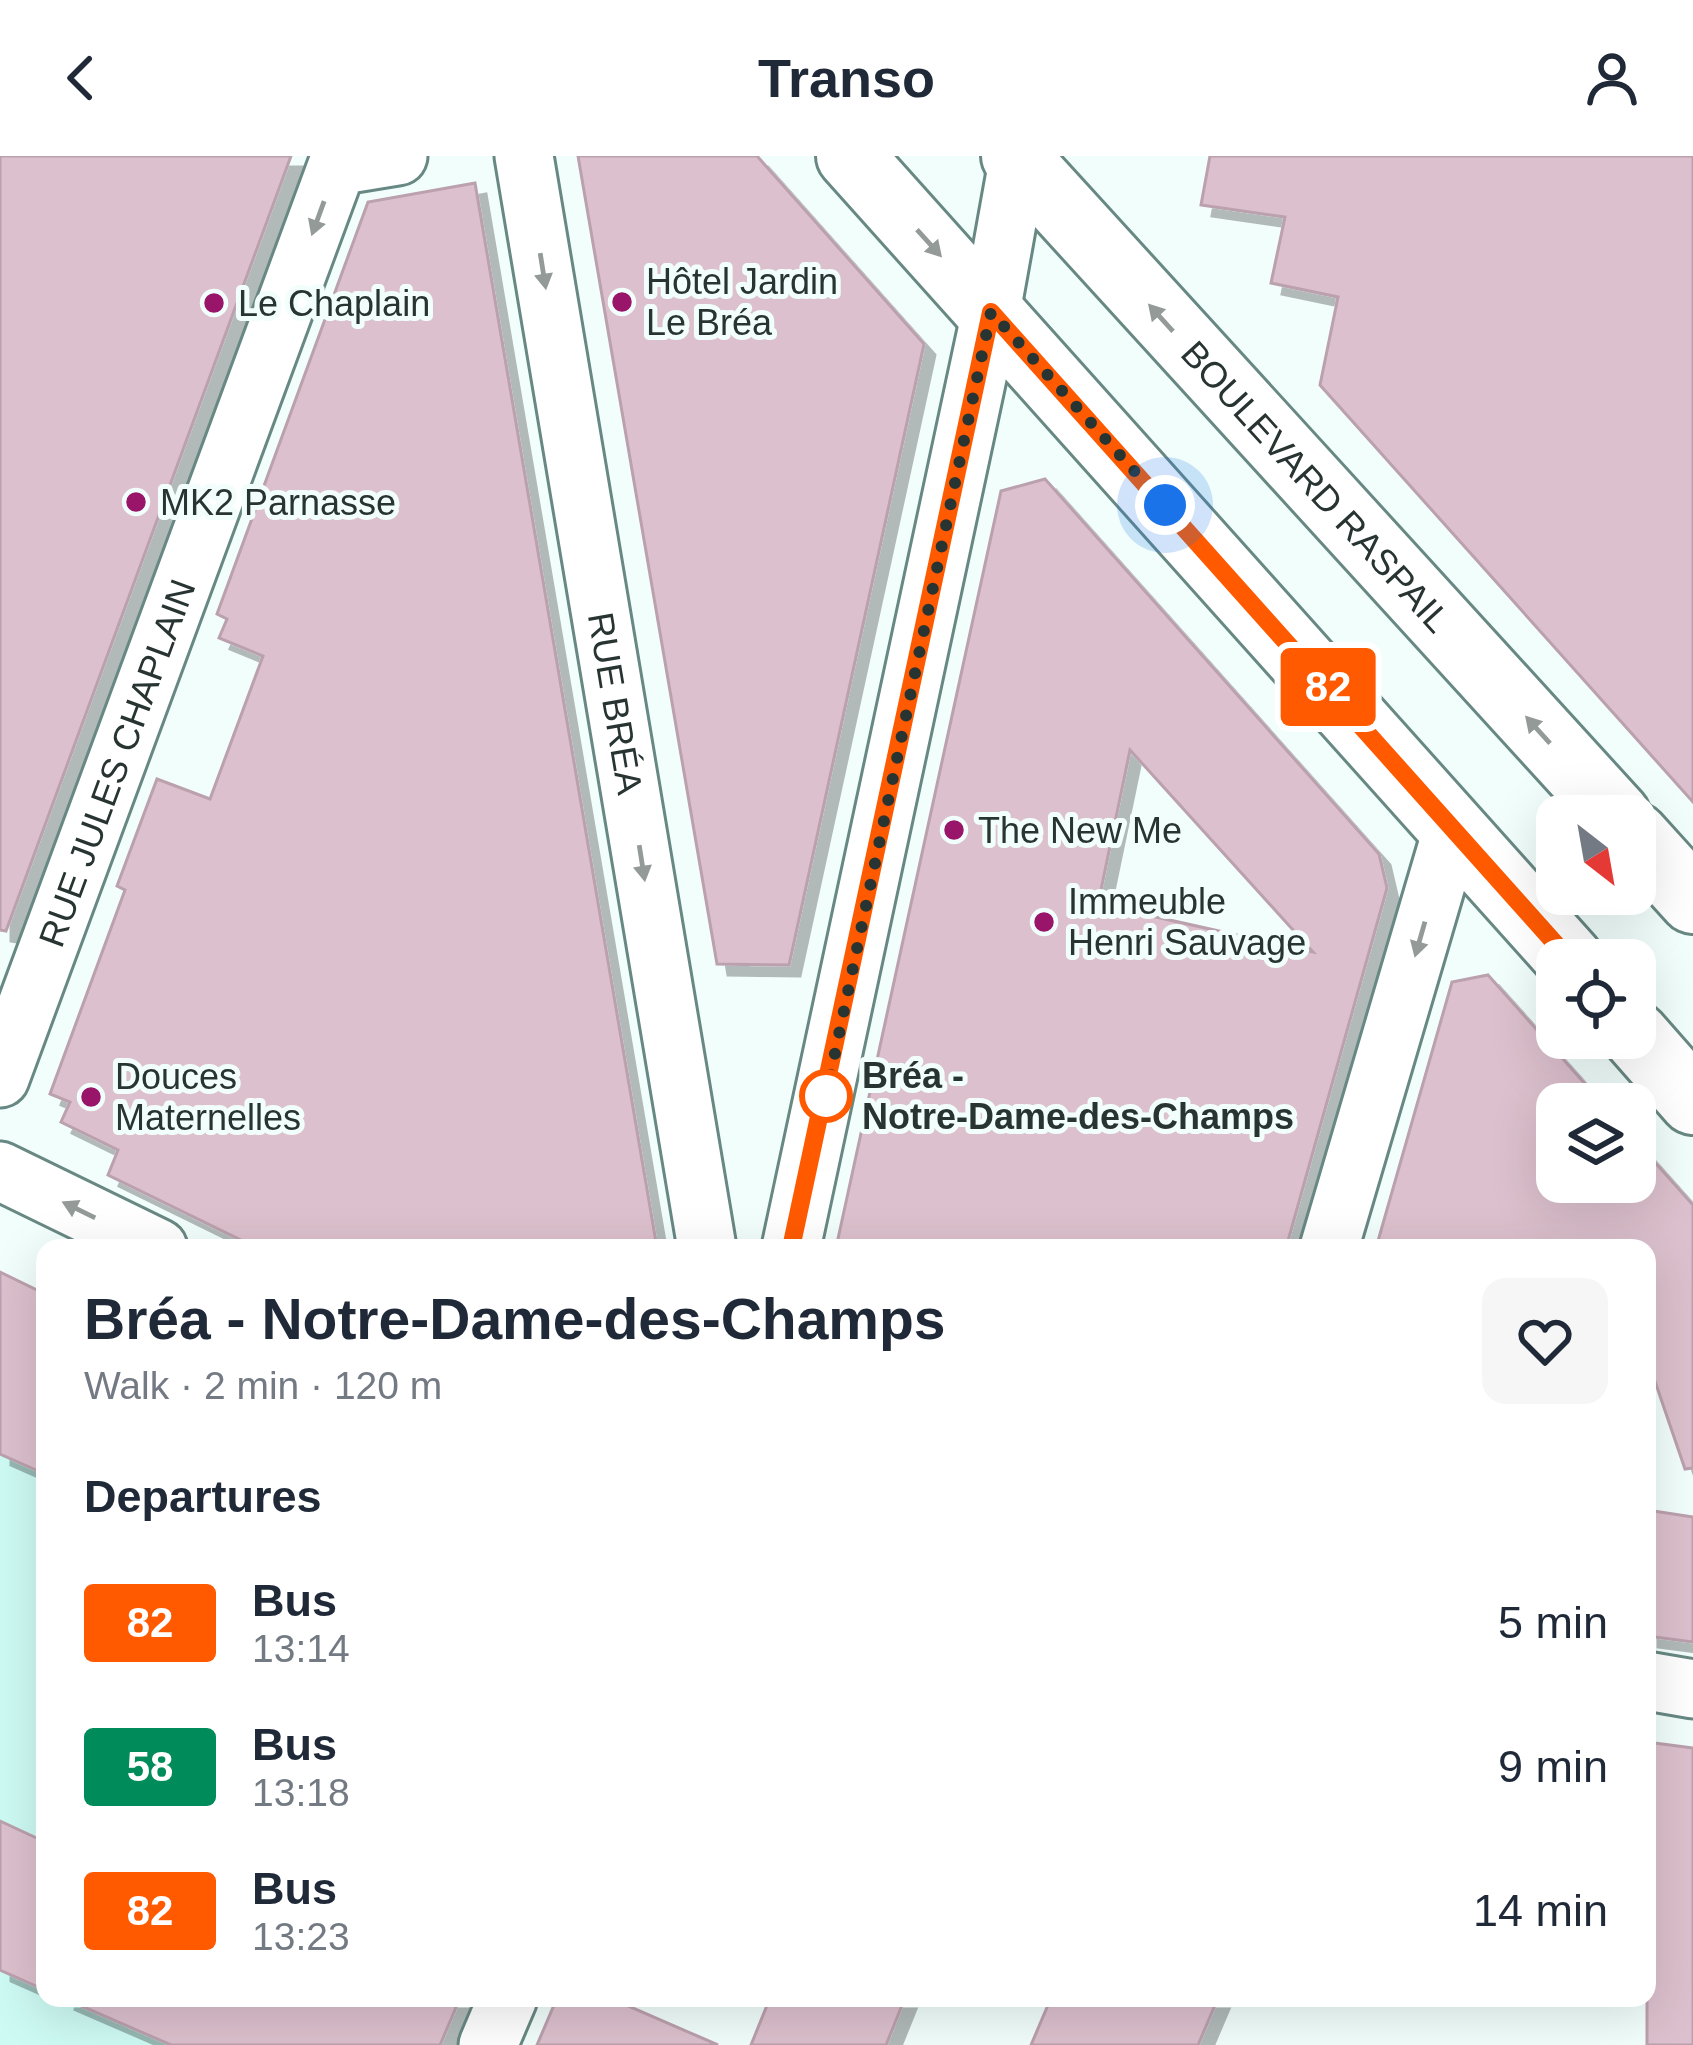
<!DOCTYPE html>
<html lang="en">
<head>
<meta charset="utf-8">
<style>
  body { margin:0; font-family:Helvetica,sans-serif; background:#f6f6f7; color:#1f2937; height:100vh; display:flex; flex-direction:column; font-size:45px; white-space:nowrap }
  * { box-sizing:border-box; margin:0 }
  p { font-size:39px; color:#747a83 }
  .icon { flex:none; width:66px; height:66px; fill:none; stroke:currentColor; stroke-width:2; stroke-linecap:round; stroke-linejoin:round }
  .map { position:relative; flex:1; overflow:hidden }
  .drawer { position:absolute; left:36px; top:1083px; width:1620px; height:768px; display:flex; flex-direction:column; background:#fff; border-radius:24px; box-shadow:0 12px 48px #0002 }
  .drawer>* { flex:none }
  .badge { padding:0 24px; border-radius:9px; font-size:42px; line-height:78px }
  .needle { width:78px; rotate:149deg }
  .tools { position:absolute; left:1536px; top:639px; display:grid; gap:24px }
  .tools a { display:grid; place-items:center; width:120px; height:120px; border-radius:24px; background:#fff; box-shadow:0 12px 48px #0002; font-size:60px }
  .you { position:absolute; width:60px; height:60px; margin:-30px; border:9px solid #fff; border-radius:50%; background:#1a73e8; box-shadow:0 0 0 18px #1a73e833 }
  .map>.badge { position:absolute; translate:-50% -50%; box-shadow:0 0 0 6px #fff }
  h2 { padding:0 48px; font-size:45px; line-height:108px }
  .round { display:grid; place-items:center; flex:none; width:126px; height:126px; border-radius:24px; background:#f6f6f7 }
  .overview { display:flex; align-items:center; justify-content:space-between; height:204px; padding:0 48px }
  h1 { font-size:57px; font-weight:800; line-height:90px }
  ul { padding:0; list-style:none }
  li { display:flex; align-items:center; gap:36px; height:144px; padding:0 48px }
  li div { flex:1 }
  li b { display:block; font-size:45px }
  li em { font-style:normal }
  li .badge { min-width:132px; font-weight:700; text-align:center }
  header { display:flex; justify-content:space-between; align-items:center; height:156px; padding:0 48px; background:#fff; font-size:54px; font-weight:800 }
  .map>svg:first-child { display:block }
  .built { fill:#cdfaf3 }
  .building { fill:#dcc0cd; stroke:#bba0ad; stroke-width:3; fill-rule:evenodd; filter:url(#shadow) }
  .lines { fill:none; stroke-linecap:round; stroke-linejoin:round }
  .minor-casing { stroke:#688883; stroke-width:63 }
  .major-casing { stroke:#688883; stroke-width:72 }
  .minor { stroke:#fff; stroke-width:57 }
  .major { stroke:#fff; stroke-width:66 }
  .oneway { fill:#939a98 }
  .line-casing { stroke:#fff; stroke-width:27 }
  .line { stroke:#ff5a00; stroke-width:18 }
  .walk { stroke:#273432; stroke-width:12; stroke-dasharray:0 21.6 }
  .poi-dot { fill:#99156a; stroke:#f1fefc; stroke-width:4.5 }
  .stop-dot { fill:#fff; stroke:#ff5a00; stroke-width:6 }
  .labels { text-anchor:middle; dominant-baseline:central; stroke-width:10; stroke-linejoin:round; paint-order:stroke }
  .poi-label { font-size:36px; fill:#273432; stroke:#f1fefc; text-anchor:start }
  .street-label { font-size:36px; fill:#273432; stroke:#f1fefc }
  .stop-label { font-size:36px; font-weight:bold; fill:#273432; stroke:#f1fefc; text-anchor:start }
</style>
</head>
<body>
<header><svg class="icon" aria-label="back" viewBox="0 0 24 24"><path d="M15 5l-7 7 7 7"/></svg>Transo<svg class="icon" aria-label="person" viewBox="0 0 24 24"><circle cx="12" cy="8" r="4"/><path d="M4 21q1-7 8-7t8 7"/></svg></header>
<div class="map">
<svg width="1693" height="1889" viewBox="0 0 1693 1889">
  <defs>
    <filter id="shadow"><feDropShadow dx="11" dy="11" stdDeviation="0" flood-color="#0004"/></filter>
  </defs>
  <rect width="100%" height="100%" fill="#f1fefc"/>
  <path class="built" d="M 0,1298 L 45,1318 L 45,1842 L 294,1842 L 275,1889 L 0,1889 Z"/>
  <path class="building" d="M 0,0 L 291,0 L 6,775 L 0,774 Z
    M 578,0 L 757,0 L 924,188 L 789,809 L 717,808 Z
    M 1210,0 L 1693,0 L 1693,646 L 1320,229 L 1338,141 L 1271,127 L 1285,61 L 1201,49 Z
    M 475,27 L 657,1092 L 257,1092 L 108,1019 L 118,994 L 61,966 L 70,946 L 50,938 L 125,734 L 117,730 L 157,623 L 210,643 L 263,500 L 219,482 L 227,463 L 217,458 L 368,46 Z
    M 1045,323 L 1379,698 L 1387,732 L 1286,1092 L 836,1092 L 1001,335 ZM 1130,594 L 1313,796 L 1098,748 Z
    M 1488,819 L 1603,948 L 1557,948 L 1557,1026 L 1635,1026 L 1635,984 L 1693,1049 L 1693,1312 L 1685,1313 L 1647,1202 L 1647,1092 L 1376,1092 L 1452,826 Z
    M 0,1116 L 45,1138 L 45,1318 L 0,1298 Z
    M 1647,1354 L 1693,1361 L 1693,1486 L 1647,1480 Z
    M 1647,1586 L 1693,1592 L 1693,1889 L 1647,1889 Z
    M 0,1665 L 45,1686 L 45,1834 L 0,1814 Z
    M 63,1842 L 460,1842 L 440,1889 L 171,1889 Z
    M 557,1842 L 610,1842 L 718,1889 L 537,1889 Z
    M 770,1842 L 905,1842 L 886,1889 L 751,1889 Z
    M 1051,1842 L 1218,1842 L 1198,1889 L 1031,1889 Z"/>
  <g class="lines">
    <defs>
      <g id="minor">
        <path id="s1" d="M 524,0 L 707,1092"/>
        <path id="s2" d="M 0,922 L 337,10 L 398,0"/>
        <path d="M 0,1015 L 158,1092"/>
        <path d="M 791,1092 L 991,156 L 1019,0"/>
        <path d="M 1329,1092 L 1453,671"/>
        <path d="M 1647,1525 L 1693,1533"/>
        <path d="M 488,1889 L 508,1842"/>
      </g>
      <g id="major">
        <path d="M 850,0 L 1570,804"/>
        <path id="s3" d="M 1015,0 L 1617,660"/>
        <path d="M 1635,680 L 1693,744"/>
        <path d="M 1635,879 L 1693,945"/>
      </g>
    </defs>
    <use href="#minor" class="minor-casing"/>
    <use href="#major" class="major-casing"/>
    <use href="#minor" class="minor"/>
    <use href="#major" class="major"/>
  </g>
  <defs><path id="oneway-solid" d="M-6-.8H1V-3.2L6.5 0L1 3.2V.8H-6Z" transform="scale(3)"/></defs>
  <g class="oneway">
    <use href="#oneway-solid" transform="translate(318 62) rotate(110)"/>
    <use href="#oneway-solid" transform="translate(929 87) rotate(48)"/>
    <use href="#oneway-solid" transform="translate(543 115) rotate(81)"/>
    <use href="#oneway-solid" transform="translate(1161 162) rotate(-132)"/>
    <use href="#oneway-solid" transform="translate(1538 574) rotate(-132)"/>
    <use href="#oneway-solid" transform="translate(642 707) rotate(81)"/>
    <use href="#oneway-solid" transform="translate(1420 783) rotate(106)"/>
    <use href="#oneway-solid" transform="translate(79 1054) rotate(-154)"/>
  </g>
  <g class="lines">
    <defs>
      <path id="line" d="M 791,1092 L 991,156 L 1570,804"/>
    </defs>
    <use href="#line" class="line-casing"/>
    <use href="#line" class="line"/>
    <path class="walk" d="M 826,940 L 991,156 L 1165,349"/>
  </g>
  <g class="poi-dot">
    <circle cx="622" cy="146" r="12"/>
    <circle cx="214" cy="147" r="12"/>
    <circle cx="136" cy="346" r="12"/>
    <circle cx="954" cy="674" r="12"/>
    <circle cx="1044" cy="766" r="12"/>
    <circle cx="91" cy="941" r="12"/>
  </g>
  <circle class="stop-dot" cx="826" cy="940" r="24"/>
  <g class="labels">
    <g class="poi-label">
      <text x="646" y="125">Hôtel Jardin<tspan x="646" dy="41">Le Bréa</tspan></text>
      <text x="238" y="147">Le Chaplain</text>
      <text x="160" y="346">MK2 Parnasse</text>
      <text x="978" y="674">The New Me</text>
      <text x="1068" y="745">Immeuble<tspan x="1068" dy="41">Henri Sauvage</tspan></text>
      <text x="115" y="920">Douces<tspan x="115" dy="41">Maternelles</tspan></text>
    </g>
    <g class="street-label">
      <text stroke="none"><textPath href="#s3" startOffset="447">BOULEVARD RASPAIL</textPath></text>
      <text stroke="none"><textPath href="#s1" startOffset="555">RUE BRÉA</textPath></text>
      <text stroke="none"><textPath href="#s2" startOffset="336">RUE JULES CHAPLAIN</textPath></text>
    </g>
    <g class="stop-label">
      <text x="862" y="919">Bréa -<tspan x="862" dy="41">Notre-Dame-des-Champs</tspan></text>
    </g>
  </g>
</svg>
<div class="tools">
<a><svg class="needle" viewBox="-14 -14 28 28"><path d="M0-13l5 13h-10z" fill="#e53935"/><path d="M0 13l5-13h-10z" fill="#747a83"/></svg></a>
<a><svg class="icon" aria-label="locate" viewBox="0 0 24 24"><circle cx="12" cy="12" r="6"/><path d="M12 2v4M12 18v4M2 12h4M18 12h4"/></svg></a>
<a><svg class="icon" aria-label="layers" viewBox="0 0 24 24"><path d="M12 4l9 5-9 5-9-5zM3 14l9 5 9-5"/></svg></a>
</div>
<div class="you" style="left:1165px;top:349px"></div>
<b class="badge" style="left:1328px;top:531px;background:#ff5a00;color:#fff">82</b>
<section class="drawer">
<div class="overview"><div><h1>Bréa - Notre-Dame-des-Champs</h1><p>Walk · 2 min · 120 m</p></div><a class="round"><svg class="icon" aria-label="heart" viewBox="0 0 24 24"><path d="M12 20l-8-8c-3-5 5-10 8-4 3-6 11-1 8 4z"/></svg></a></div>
<h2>Departures</h2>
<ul>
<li><span class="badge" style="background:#ff5a00;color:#fff">82</span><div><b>Bus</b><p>13:14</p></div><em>5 min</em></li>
<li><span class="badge" style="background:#008b5a;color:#fff">58</span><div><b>Bus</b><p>13:18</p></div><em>9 min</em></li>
<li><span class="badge" style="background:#ff5a00;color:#fff">82</span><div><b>Bus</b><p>13:23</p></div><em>14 min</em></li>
</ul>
</section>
</div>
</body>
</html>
